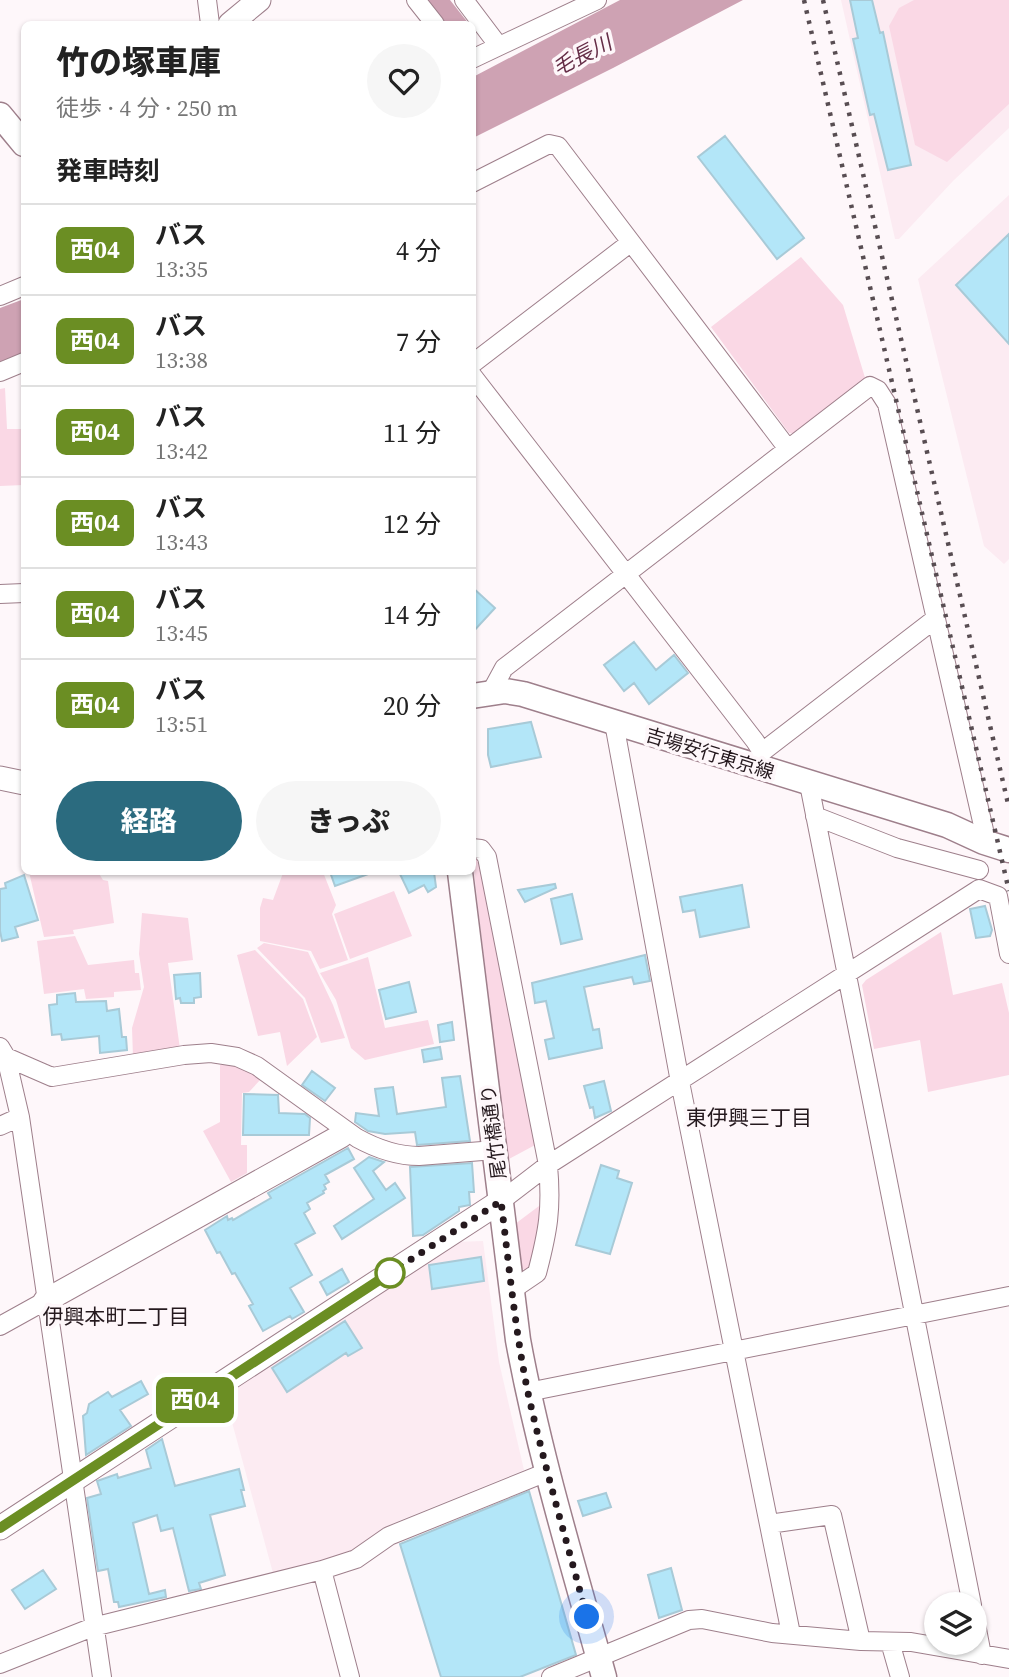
<!DOCTYPE html>
<html lang="ja">
<head>
<meta charset="utf-8">
<style>
  body { margin:0; font-family:"Source Serif 4","Noto Sans JP",serif; background:#f6f6f6; color:#222; height:100vh; display:flex; flex-direction:column; font-size:26px; white-space:nowrap }
  * { box-sizing:border-box; margin:0 }
  p { font-size:23px; color:#767676 }
  .icon { flex:none; width:38px; height:38px; fill:none; stroke:currentColor; stroke-width:2; stroke-linecap:round; stroke-linejoin:round }
  .map { position:relative; flex:1; overflow:hidden }
  .panel { position:absolute; left:21px; top:21px; width:455px; height:854px; display:flex; flex-direction:column; background:#fff; border-radius:10px; box-shadow:0 2px 5px #0004 }
  .panel>* { flex:none }
  .badge { padding:0 14px; border-radius:10px; font-size:24px; line-height:46px }
  .controls { position:absolute; left:924px; top:1592px; display:grid; gap:14px }
  .controls a { display:grid; place-items:center; width:63px; height:63px; border-radius:50%; background:#fff; box-shadow:0 2px 5px #0004; font-size:35px }
  .you { position:absolute; width:35px; height:35px; margin:-18px; border:5px solid #fff; border-radius:50%; background:#1a73e8; box-shadow:0 0 0 10px #1a73e833 }
  .map>.badge { position:absolute; translate:-50% -50%; box-shadow:0 0 0 4px #fff }
  h2 { padding:0 35px; font-size:26px; line-height:63px }
  .round { display:grid; place-items:center; flex:none; width:74px; height:74px; border-radius:37px; background:#f6f6f6 }
  .summary { display:flex; align-items:center; justify-content:space-between; height:119px; padding:0 35px }
  h1 { font-size:33px; font-weight:800; line-height:52px }
  .primary-button { display:flex; gap:14px; margin-top:auto; padding:14px 35px }
  .primary-button a { flex:1; height:80px; border-radius:42px; background:#2b6b7f; color:#fff; font-size:28px; font-weight:800; line-height:80px; text-align:center }
  .primary-button a+a { background:#f6f6f6; color:#222 }
  ul { padding:0; list-style:none }
  li { display:flex; align-items:center; gap:21px; height:91px; padding:0 35px; border-top:2px solid #e0e0e0 }
  li div { flex:1 }
  li b { display:block; font-size:26px }
  li em { font-style:normal }
  li .badge { min-width:77px; font-weight:700; text-align:center }
  .map>svg:first-child { display:block }
  .built { fill:#fcebf2 }
  .green { fill:#fad8e5 }
  .water { fill:#cea2b3 }
  .building { fill:#b3e6f8; stroke:#a8cad7; stroke-width:2 }
  .lines { fill:none; stroke-linecap:round; stroke-linejoin:round }
  .minor-casing { stroke:#9e7f8b; stroke-width:20 }
  .tertiary-casing { stroke:#9e7f8b; stroke-width:25 }
  .secondary-casing { stroke:#9e7f8b; stroke-width:27 }
  .minor { stroke:#fff; stroke-width:18 }
  .tertiary { stroke:#fff; stroke-width:23 }
  .secondary { stroke:#fff; stroke-width:24 }
  .rail { stroke:#584d52; stroke-width:4.5; stroke-dasharray:3.5 7; stroke-linecap:butt }
  .line-casing { stroke:#fff; stroke-width:16 }
  .line { stroke:#6b8e23; stroke-width:10 }
  .walk { stroke:#25191e; stroke-width:7; stroke-dasharray:0 12.6 }
  .stop-dot { fill:#fff; stroke:#6b8e23; stroke-width:3.5 }
  .labels { text-anchor:middle; dominant-baseline:central; stroke-width:7; stroke-linejoin:round; paint-order:stroke }
  .street-label { font-size:19px; fill:#25191e; stroke:#fef7fa }
  .water-label { font-size:21px; font-style:italic; fill:#652d47; stroke:#fef7fa }
  .neighbourhood-label { font-size:21px; fill:#25191e; stroke:#fef7fa }
</style>
</head>
<body>
<div class="map">
<svg width="1009" height="1677" viewBox="0 0 1009 1677">
  <rect width="100%" height="100%" fill="#fef7fa"/>
  <path class="built" d="M 841,0 L 1009,0 L 1009,128 L 953,181 L 899,239 L 895,239 Z
    M 1009,195 L 1009,559 L 1004,564 L 984,546 L 918,279 Z
    M 483,1241 L 499,1362 L 524,1470 L 391,1524 L 343,1556 L 273,1573 L 224,1393 L 454,1242 Z"/>
  <path class="green" d="M 914,0 L 1009,0 L 1009,104 L 947,162 L 915,145 L 889,26 L 899,8 Z
    M 801,257 L 843,305 L 866,381 L 798,434 L 789,433 L 711,327 Z
    M 5,388 L 7,429 L 24,429 L 24,485 L 0,486 L 0,389 Z
    M 476,856 L 479,859 L 537,1144 L 507,1160 L 473,863 Z
    M 29,872 L 98,872 L 103,880 L 108,881 L 114,923 L 73,930 L 74,934 L 44,937 Z
    M 286,872 L 323,872 L 336,905 L 332,914 L 348,960 L 320,969 L 311,951 L 260,941 L 260,908 L 263,898 L 273,900 L 283,873 Z
    M 394,891 L 412,936 L 350,959 L 334,914 Z
    M 142,913 L 188,918 L 193,960 L 168,963 L 180,1049 L 133,1057 L 132,1028 L 144,987 L 139,954 Z
    M 941,932 L 953,995 L 1002,983 L 1009,1013 L 1009,1075 L 928,1092 L 920,1040 L 874,1049 L 862,985 L 866,980 Z
    M 75,936 L 88,965 L 134,960 L 135,973 L 139,973 L 141,990 L 114,992 L 114,997 L 86,999 L 84,989 L 44,994 L 37,941 Z
    M 264,943 L 308,952 L 333,1005 L 345,1038 L 321,1043 L 305,998 L 257,948 Z
    M 255,950 L 303,999 L 317,1037 L 287,1066 L 280,1032 L 258,1036 L 237,955 Z
    M 368,957 L 385,1028 L 428,1020 L 434,1044 L 365,1060 L 351,1048 L 336,1000 L 320,973 Z
    M 220,1065 L 239,1065 L 261,1079 L 249,1092 L 242,1093 L 241,1145 L 247,1145 L 247,1173 L 231,1182 L 203,1131 L 220,1122 Z
    M 543,1203 L 544,1212 L 530,1267 L 526,1271 L 521,1268 L 515,1224 Z"/>
  <path class="water" d="M 427,0 L 450,0 L 469,24 L 447,24 Z
    M 620,0 L 743,0 L 613,68 L 473,138 L 473,77 Z
    M 24,299 L 24,353 L 0,362 L 0,308 Z"/>
  <path class="building" d="M 850,0 L 872,0 L 880,33 L 883,32 L 911,165 L 888,170 L 874,114 L 870,115 L 853,39 L 858,38 Z
    M 725,136 L 804,238 L 777,259 L 698,157 Z
    M 1009,234 L 1009,344 L 956,285 Z
    M 472,587 L 495,608 L 472,633 Z
    M 634,642 L 656,670 L 674,655 L 688,673 L 649,704 L 634,683 L 624,691 L 604,665 Z
    M 531,722 L 541,757 L 491,767 L 488,755 L 488,729 Z
    M 330,872 L 371,872 L 371,873 L 335,886 Z
    M 399,872 L 434,872 L 436,887 L 428,892 L 424,885 L 409,893 Z
    M 24,875 L 38,920 L 15,927 L 18,937 L 2,941 L 0,931 L 0,889 L 6,888 L 5,883 Z
    M 555,884 L 556,888 L 525,902 L 518,890 Z
    M 742,885 L 749,927 L 700,937 L 695,910 L 683,912 L 680,897 Z
    M 572,894 L 582,939 L 561,944 L 551,899 Z
    M 985,906 L 992,930 L 990,936 L 976,938 L 970,909 Z
    M 645,955 L 650,981 L 634,984 L 632,977 L 584,987 L 593,1030 L 599,1029 L 602,1048 L 549,1059 L 545,1040 L 554,1038 L 546,1001 L 535,1003 L 532,983 Z
    M 200,973 L 201,997 L 194,998 L 194,1003 L 181,1003 L 180,998 L 176,999 L 174,975 Z
    M 409,982 L 416,1012 L 386,1019 L 379,990 Z
    M 75,993 L 76,1002 L 106,1001 L 107,1011 L 119,1009 L 122,1037 L 126,1037 L 127,1050 L 100,1053 L 99,1036 L 62,1040 L 61,1034 L 52,1035 L 49,1005 L 57,1004 L 57,995 Z
    M 452,1022 L 454,1040 L 440,1042 L 438,1025 Z
    M 440,1047 L 442,1059 L 424,1062 L 422,1050 Z
    M 312,1071 L 335,1088 L 325,1101 L 302,1085 Z
    M 460,1076 L 470,1141 L 417,1145 L 415,1132 L 385,1134 L 368,1131 L 355,1122 L 356,1113 L 379,1116 L 375,1089 L 393,1087 L 397,1114 L 446,1107 L 442,1078 Z
    M 604,1081 L 611,1111 L 595,1118 L 593,1107 L 590,1108 L 584,1086 Z
    M 244,1094 L 278,1095 L 279,1113 L 305,1114 L 310,1118 L 309,1135 L 243,1135 Z
    M 348,1148 L 354,1159 L 325,1175 L 329,1182 L 324,1185 L 326,1189 L 323,1191 L 324,1193 L 307,1203 L 310,1209 L 304,1213 L 315,1233 L 295,1244 L 312,1275 L 290,1288 L 304,1312 L 292,1319 L 290,1316 L 263,1331 L 249,1306 L 253,1304 L 235,1273 L 232,1274 L 220,1252 L 217,1253 L 205,1230 L 227,1216 L 228,1220 L 232,1218 L 233,1220 L 271,1198 L 268,1193 Z
    M 369,1157 L 384,1162 L 373,1171 L 386,1190 L 395,1183 L 405,1198 L 342,1239 L 334,1226 L 374,1199 L 354,1168 Z
    M 472,1163 L 474,1192 L 469,1192 L 470,1205 L 459,1207 L 459,1211 L 423,1235 L 413,1236 L 410,1167 Z
    M 601,1165 L 619,1171 L 617,1178 L 632,1183 L 610,1254 L 576,1245 Z
    M 481,1257 L 484,1281 L 432,1289 L 429,1265 Z
    M 342,1269 L 349,1282 L 327,1295 L 320,1282 Z
    M 345,1321 L 362,1348 L 348,1356 L 346,1353 L 287,1392 L 272,1368 Z
    M 141,1381 L 148,1394 L 120,1410 L 131,1426 L 86,1455 L 83,1416 L 87,1413 L 89,1404 L 108,1392 L 112,1397 Z
    M 162,1439 L 175,1486 L 239,1469 L 244,1490 L 241,1490 L 245,1506 L 210,1515 L 225,1575 L 199,1583 L 201,1589 L 189,1591 L 173,1528 L 161,1531 L 157,1515 L 133,1523 L 149,1594 L 165,1590 L 166,1597 L 119,1607 L 118,1602 L 114,1602 L 108,1569 L 98,1571 L 87,1498 L 101,1494 L 97,1481 L 100,1480 L 117,1474 L 118,1478 L 151,1468 L 146,1450 Z
    M 529,1491 L 576,1655 L 520,1677 L 441,1677 L 400,1544 Z
    M 606,1493 L 611,1507 L 583,1516 L 578,1501 Z
    M 671,1568 L 682,1610 L 659,1618 L 648,1575 Z
    M 43,1570 L 56,1589 L 25,1609 L 12,1590 Z"/>
  <g class="lines">
    <defs>
      <path id="minor" d="M 207,0 L 210,24
        M 416,0 L 435,24
        M 464,0 L 498,45
        M 472,59 L 597,0
        M 472,183 L 549,144 L 558,146 L 788,449
        M 0,296 L 24,286
        M 472,364 L 630,243
        M 0,372 L 24,362
        M 472,375 L 755,741 L 762,752 L 758,768
        M 0,594 L 24,593
        M 491,692 L 504,668 L 870,386 L 878,390 L 887,404 L 984,830
        M 614,723 L 680,1082 L 791,1634
        M 762,752 L 935,619
        M 809,784 L 972,1605
        M 815,816 L 897,848 L 979,870
        M 472,848 L 481,849 L 487,857 L 548,1165 C 552,1209 548,1231 537,1273 L 512,1290
        M 0,1047 L 6,1057 L 20,1117 L 102,1677
        M 6,1057 L 52,1077 L 184,1055 L 211,1053 L 237,1057 L 257,1066 L 357,1138 C 377,1149 397,1156 419,1156 L 495,1150
        M 0,1126 L 20,1117
        M 501,1201 L 548,1165 L 976,891 L 979,889 L 998,896 L 1009,954
        M 0,1326 L 45,1301
        M 528,1392 L 1009,1296
        M 769,1524 L 832,1515 L 861,1641
        M 322,1570 L 350,1677
        M 975,1619 L 982,1655
        M 890,1642 L 900,1677
        M 0,1664 L 93,1627 L 322,1570 L 356,1559 L 389,1536 L 547,1472
        M 551,1677 L 689,1620 L 702,1619 L 772,1633 L 861,1641 L 911,1642 L 1009,1659"/>
      <path id="tertiary" d="M 230,24 L 259,0
        M 0,778 L 24,783
        M 45,1301 L 341,1136
        M 0,1528 L 501,1201"/>
      <path id="secondary" d="M 0,115 L 24,144
        M 472,696 L 505,691 L 523,694 L 947,825 L 984,842 L 1009,850
        M 460,872 L 518,1340 C 539,1454 573,1565 604,1677"/>
    </defs>
    <use href="#minor" class="minor-casing"/>
    <use href="#tertiary" class="tertiary-casing"/>
    <use href="#secondary" class="secondary-casing"/>
    <use href="#minor" class="minor"/>
    <use href="#tertiary" class="tertiary"/>
    <use href="#secondary" class="secondary"/>
    <path class="rail" d="M 804,0 L 1009,891
      M 823,0 L 1009,808"/>
  </g>
  <g class="lines">
    <defs>
      <path id="line" d="M 0,1528 L 390,1273"/>
    </defs>
    <use href="#line" class="line-casing"/>
    <use href="#line" class="line"/>
    <path class="walk" d="M 390,1273 L 501,1201 C 509,1265 515,1330 528,1393 C 545,1469 567,1542 587,1617"/>
  </g>
  <circle class="stop-dot" cx="390" cy="1273" r="14"/>
  <g class="labels">
    <g class="street-label">
      <text transform="translate(710 753) rotate(17)">吉場安行東京線</text>
      <text transform="translate(493 1132) rotate(-97)">尾竹橋通り</text>
    </g>
    <g class="water-label">
      <text transform="translate(582 55) rotate(-27)">毛長川</text>
    </g>
    <g class="neighbourhood-label">
      <text x="749" y="1117">東伊興三丁目</text>
      <text x="116" y="1316">伊興本町二丁目</text>
    </g>
  </g>
</svg>
<div class="controls">
<a><svg class="icon" aria-label="layers" viewBox="0 0 24 24"><path d="M12 4l9 5-9 5-9-5zM3 14l9 5 9-5"/></svg></a>
</div>
<div class="you" style="left:587px;top:1617px"></div>
<b class="badge" style="left:195px;top:1400px;background:#6b8e23;color:#fff">西04</b>
<section class="panel">
<div class="summary"><div><h1>竹の塚車庫</h1><p>徒歩 · 4 分 · 250 m</p></div><a class="round"><svg class="icon" aria-label="heart" viewBox="0 0 24 24"><path d="M12 20l-8-8c-3-5 5-10 8-4 3-6 11-1 8 4z"/></svg></a></div>
<h2>発車時刻</h2>
<ul>
<li><span class="badge" style="background:#6b8e23;color:#fff">西04</span><div><b>バス</b><p>13:35</p></div><em>4 分</em></li>
<li><span class="badge" style="background:#6b8e23;color:#fff">西04</span><div><b>バス</b><p>13:38</p></div><em>7 分</em></li>
<li><span class="badge" style="background:#6b8e23;color:#fff">西04</span><div><b>バス</b><p>13:42</p></div><em>11 分</em></li>
<li><span class="badge" style="background:#6b8e23;color:#fff">西04</span><div><b>バス</b><p>13:43</p></div><em>12 分</em></li>
<li><span class="badge" style="background:#6b8e23;color:#fff">西04</span><div><b>バス</b><p>13:45</p></div><em>14 分</em></li>
<li><span class="badge" style="background:#6b8e23;color:#fff">西04</span><div><b>バス</b><p>13:51</p></div><em>20 分</em></li>
</ul>
<div class="primary-button"><a>経路</a><a>きっぷ</a></div>
</section>
</div>
</body>
</html>
